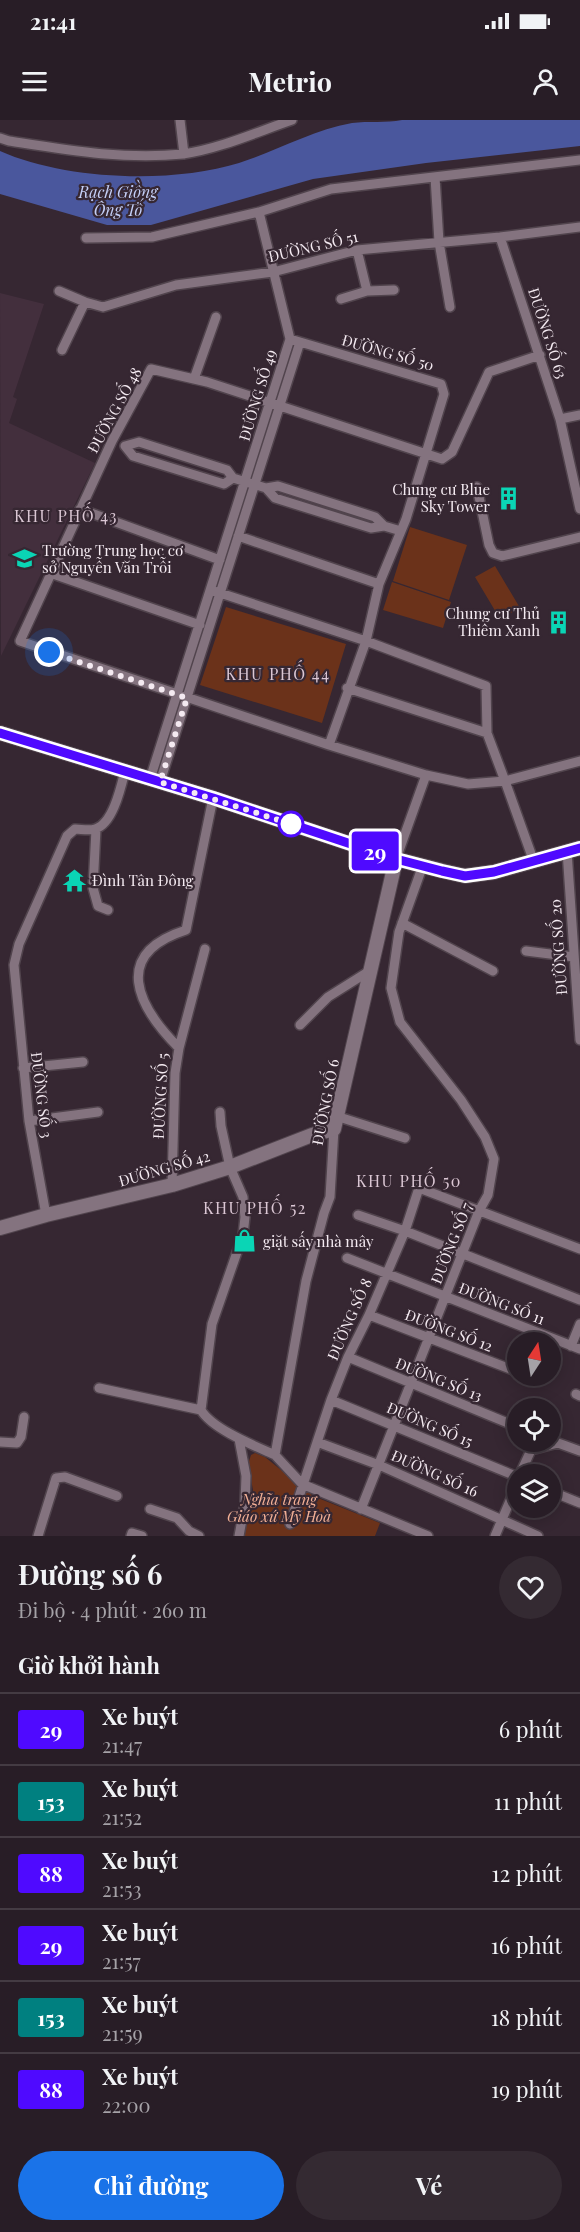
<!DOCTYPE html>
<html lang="vi">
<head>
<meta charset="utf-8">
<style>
  body { margin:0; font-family:"Playfair Display",serif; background:#342a32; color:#f1f3f6; height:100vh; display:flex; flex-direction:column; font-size:22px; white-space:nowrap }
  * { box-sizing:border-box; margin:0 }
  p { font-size:20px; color:#a5a2a7 }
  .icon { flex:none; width:33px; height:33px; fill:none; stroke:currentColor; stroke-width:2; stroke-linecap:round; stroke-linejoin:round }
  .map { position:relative; height:1416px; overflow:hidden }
  .panel { display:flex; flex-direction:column; background:#281d26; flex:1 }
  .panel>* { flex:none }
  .badge { padding:0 12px; border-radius:4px; font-size:21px; line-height:39px }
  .needle { width:39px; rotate:12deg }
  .fabs { position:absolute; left:507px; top:1212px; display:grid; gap:12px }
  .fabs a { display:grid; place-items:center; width:54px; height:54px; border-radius:50%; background:#281d26; box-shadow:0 3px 15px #0003,0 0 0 2px #443b43; font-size:30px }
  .you { position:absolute; width:30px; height:30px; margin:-15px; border:4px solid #fff; border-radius:50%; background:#1a73e8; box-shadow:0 0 0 9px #1a73e833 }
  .map>.badge { position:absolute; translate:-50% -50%; box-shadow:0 0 0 3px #fff }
  h2 { padding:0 18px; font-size:22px; line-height:54px }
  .round { display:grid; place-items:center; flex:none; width:63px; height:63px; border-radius:32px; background:#342a32 }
  .head { display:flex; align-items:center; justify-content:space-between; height:102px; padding:0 18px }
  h1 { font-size:28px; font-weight:700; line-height:45px }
  .action { display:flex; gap:12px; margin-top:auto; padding:12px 18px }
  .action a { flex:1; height:69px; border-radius:36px; background:#1a73e8; color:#fff; font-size:24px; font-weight:700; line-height:69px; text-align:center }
  .action a+a { background:#342a32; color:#f1f3f6 }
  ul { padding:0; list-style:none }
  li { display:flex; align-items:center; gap:18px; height:72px; padding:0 18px; border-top:2px solid #443b43 }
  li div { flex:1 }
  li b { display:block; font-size:22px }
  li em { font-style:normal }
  li .badge { min-width:66px; font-weight:700; text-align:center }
  .status { display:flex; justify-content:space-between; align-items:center; height:42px; padding:0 30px; background:#281d26; direction:ltr }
  .status svg { height:16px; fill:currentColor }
  header { display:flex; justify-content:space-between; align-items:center; height:78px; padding:0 18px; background:#281d26; font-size:27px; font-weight:700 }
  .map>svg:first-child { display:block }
  .built { fill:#432f3d }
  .green { fill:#6b321a }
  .water { fill:#4a579d }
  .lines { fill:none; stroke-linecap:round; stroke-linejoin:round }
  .street-casing { stroke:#51444d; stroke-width:12 }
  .secondary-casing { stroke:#51444d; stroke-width:16 }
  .street { stroke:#84737f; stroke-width:9 }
  .secondary { stroke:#84737f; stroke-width:14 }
  .line-casing { stroke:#fff; stroke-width:14 }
  .line { stroke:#4f0aff; stroke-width:9 }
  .walk { stroke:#f4eaf1; stroke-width:6; stroke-dasharray:0 10.8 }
  .stop-dot { fill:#fff; stroke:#4f0aff; stroke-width:3 }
  .labels { text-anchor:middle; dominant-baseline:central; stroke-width:4.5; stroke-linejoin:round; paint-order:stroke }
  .street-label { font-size:15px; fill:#f4eaf1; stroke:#362732 }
  .poi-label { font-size:15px; fill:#f4eaf1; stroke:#362732; text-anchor:start }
  .park-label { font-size:15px; font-style:italic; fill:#f3b096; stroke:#362732 }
  .water-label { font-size:16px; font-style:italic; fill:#c4cff7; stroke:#362732 }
  .neighbourhood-label { font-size:16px; letter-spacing:1.5px; fill:#dbc7d4; stroke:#362732 }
</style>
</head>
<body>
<div class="status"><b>21:41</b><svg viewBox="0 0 49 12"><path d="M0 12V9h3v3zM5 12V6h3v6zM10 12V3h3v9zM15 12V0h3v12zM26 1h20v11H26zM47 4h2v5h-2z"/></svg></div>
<header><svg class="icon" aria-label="menu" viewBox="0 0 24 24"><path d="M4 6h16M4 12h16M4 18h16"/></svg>Metrio<svg class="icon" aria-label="person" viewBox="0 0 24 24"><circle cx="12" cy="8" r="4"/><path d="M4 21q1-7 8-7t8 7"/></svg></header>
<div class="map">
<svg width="580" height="1416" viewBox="0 0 580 1416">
  <rect width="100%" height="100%" fill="#362732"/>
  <path class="built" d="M 0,173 L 44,184 L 13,277 L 17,279 L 9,303 L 95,343 L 1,536 Z"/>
  <path class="green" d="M 410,407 L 467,425 L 449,480 L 393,461 Z
    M 495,446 L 520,488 L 500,499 L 475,457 Z
    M 392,462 L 451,482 L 443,508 L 383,490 Z
    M 226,487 L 346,524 L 322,603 L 200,565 Z
    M 255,1333 L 265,1337 L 313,1376 L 380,1403 L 375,1416 L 244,1416 L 253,1370 L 248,1344 L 251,1335 Z"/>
  <path class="water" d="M 402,0 L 580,0 L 580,26 L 426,43 L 313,59 L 151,105 L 107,105 L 0,74 L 0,31 C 65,60 171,64 239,43 C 277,31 312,10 352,3 C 368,1 386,3 402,0 Z"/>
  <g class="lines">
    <defs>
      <path id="street" d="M 180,0 L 184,34
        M 0,18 L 9,21 C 67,30 124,40 183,34 C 219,29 257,12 292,0
        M 435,57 L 439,122 L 450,187
        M 500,117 L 560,299 L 580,389
        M 86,118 L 152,117 L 259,92 L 331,69 L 580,40
        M 357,130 L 367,171
        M 59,171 L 85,182 L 103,187 L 176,165 L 273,152 L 357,130 L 500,117 L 580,107
        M 341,179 L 367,171 L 394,170
        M 290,219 L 441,264 L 444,274 L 406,399 L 379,464 L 366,521 L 486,566 L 487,613 L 505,661 L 468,664 L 426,655 L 329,625
        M 62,230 L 85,182
        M 194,259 L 216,197
        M 560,299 L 580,295
        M 125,326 L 133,336 L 224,364 L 233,358
        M 125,326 L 139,322 L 227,350 L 233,358
        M 233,358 L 266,368 L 278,366 L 375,397 L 384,406 L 401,411
        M 477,367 L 489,425 L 493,433 L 502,436 L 580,417
        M 266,368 L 275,378 L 371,408 L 384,406
        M 80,389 L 220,440
        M 238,416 L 379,464
        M 50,453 L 200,505
        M 211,470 L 366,521 L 329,625 L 20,521 L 112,321 L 151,249 L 207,262 L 442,339 L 452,332 L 489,252 L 540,235
        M 347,568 L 487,613
        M 150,659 L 290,219 L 259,92
        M 160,662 L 300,222
        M 96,709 L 93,768 L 98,786 L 108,790
        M 567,731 L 580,920
        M 396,739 L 426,655
        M 534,742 L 505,661 L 580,641
        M 402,803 L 493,851
        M 526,831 L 574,837
        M 300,905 L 328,877 L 371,850
        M 179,928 L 205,829
        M 23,948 L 83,942
        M 220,992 L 221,1006 L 230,1047 L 243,1077 L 245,1097 L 243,1115 L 212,1204 L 201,1290 C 212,1309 255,1326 275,1335
        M 336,996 L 405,1018
        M 29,1001 L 98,992
        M 334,1009 L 330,1077 L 324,1093 L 306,1161 L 275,1335 L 302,1364 L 428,1416
        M 172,1065 L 175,953 L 179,928 C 137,886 111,834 186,810 L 213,678
        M 46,1095 L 29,1001 L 14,845 L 19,824 L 67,716 L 75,709 C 81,709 89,711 95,709 C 113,704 121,667 125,651
        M 358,1095 L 405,1111 L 580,1180
        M 347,1138 L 580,1229
        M 369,1195 L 518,1252
        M 571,1226 L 580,1204
        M 348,1237 L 515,1306 L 518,1310
        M 99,1268 L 201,1290
        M 576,1274 L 580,1276
        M 331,1280 L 518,1357
        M 0,1322 L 17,1323 L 21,1317 L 24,1297
        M 317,1322 L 379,1345 L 538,1416
        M 525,1322 L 531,1330 L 558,1323 L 580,1331
        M 520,1354 L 531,1330
        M 550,1371 L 580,1383
        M 150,1389 L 177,1398 L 189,1411 L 199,1416
        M 361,1389 L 462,1134 L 479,1091 L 488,1075 L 494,1039 L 485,1017 L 461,980 L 400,902 L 391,868 L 399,812 L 423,745
        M 290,1404 L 331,1280 L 348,1237 L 369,1195 L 405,1111 L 419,1068 L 580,1129
        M 38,1416 L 56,1358 L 65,1357 L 117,1376
        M 131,1416 L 132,1413 L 142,1416
        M 239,1416 L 245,1383 L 246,1356 L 239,1319
        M 495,1416 L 518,1362"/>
      <path id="secondary" d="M 0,613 L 213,678 L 396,739 L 443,751 L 465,756 L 494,752 L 580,728
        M 0,1108 L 46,1095 L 172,1065 L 230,1047 L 312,1015 L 334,1009 L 396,739"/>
    </defs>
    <use href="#street" class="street-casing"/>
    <use href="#secondary" class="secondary-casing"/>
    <use href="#street" class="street"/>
    <use href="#secondary" class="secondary"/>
  </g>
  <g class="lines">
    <defs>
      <path id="line" d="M 0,613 L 213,678 L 396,739 L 442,751 L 465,756 L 494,752 L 580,728"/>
    </defs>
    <use href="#line" class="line-casing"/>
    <use href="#line" class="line"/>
    <path class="walk" d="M 49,532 L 187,578 L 160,662 L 291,704"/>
  </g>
  <defs>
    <symbol id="building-bare" viewBox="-9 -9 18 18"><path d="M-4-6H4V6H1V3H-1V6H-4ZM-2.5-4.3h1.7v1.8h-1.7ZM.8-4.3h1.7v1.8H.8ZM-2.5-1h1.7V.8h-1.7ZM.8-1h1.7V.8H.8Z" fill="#0ad5b5" stroke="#362732" stroke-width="2.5" paint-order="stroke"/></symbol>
    <symbol id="school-bare" viewBox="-9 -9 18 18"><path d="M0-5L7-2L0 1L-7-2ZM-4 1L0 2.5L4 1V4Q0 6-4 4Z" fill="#0ad5b5" stroke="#362732" stroke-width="2.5" paint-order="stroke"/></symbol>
    <symbol id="temple-bare" viewBox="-9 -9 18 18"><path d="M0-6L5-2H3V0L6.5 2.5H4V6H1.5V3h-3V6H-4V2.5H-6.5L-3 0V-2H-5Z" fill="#0ad5b5" stroke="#362732" stroke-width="2.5" paint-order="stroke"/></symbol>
    <symbol id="shop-bare" viewBox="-9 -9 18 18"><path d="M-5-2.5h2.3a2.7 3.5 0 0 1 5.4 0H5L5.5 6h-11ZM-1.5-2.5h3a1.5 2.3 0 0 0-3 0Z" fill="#0ad5b5" stroke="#362732" stroke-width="2.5" paint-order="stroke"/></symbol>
  </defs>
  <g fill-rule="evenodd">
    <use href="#building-bare" x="492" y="362" width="33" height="33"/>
    <use href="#school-bare" x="8" y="422" width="33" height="33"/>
    <use href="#building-bare" x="542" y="486" width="33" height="33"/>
    <use href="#temple-bare" x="58" y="744" width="33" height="33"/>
    <use href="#shop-bare" x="228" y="1104" width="33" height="33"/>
  </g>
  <circle class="stop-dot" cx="291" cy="704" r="12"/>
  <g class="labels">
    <g class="street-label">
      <text transform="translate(313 126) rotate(-13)">ĐƯỜNG SỐ 51</text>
      <text transform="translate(548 213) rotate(72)">ĐƯỜNG SỐ 63</text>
      <text transform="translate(388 232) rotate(16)">ĐƯỜNG SỐ 50</text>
      <text transform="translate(257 275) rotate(-73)">ĐƯỜNG SỐ 49</text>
      <text transform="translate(114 290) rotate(-61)">ĐƯỜNG SỐ 48</text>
      <text transform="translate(558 827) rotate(-94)">ĐƯỜNG SỐ 20</text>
      <text transform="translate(42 975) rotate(83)">ĐƯỜNG SỐ 3</text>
      <text transform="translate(160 976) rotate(-87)">ĐƯỜNG SỐ 5</text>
      <text transform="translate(325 982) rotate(-79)">ĐƯỜNG SỐ 6</text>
      <text transform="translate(164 1048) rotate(-16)">ĐƯỜNG SỐ 42</text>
      <text transform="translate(451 1123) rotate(-68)">ĐƯỜNG SỐ 7</text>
      <text transform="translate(502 1183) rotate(21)">ĐƯỜNG SỐ 11</text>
      <text transform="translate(349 1199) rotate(-66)">ĐƯỜNG SỐ 8</text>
      <text transform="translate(449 1210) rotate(21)">ĐƯỜNG SỐ 12</text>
      <text transform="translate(439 1259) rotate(22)">ĐƯỜNG SỐ 13</text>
      <text transform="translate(430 1304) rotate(23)">ĐƯỜNG SỐ 15</text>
      <text transform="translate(435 1353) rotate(24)">ĐƯỜNG SỐ 16</text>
    </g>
    <g class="poi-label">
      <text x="490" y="369" text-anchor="end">Chung cư Blue<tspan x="490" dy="17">Sky Tower</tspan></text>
      <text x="42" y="430">Trường Trung học cơ<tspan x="42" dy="17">sở Nguyễn Văn Trỗi</tspan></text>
      <text x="540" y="493" text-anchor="end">Chung cư Thủ<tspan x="540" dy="17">Thiêm Xanh</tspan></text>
      <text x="92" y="760">Đình Tân Đông</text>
      <text x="263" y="1121">giặt sấy nhà mây</text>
    </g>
    <g class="park-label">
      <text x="279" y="1379">Nghĩa trang<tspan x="279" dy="17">Giáo xứ Mỹ Hoà</tspan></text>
    </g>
    <g class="water-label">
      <text x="118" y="71">Rạch Giồng<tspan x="118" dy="18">Ông Tố</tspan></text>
    </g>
    <g class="neighbourhood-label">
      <text x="66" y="395">KHU PHỐ 43</text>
      <text x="278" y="553">KHU PHỐ 44</text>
      <text x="409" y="1060">KHU PHỐ 50</text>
      <text x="255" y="1087">KHU PHỐ 52</text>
    </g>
  </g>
</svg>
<div class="fabs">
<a><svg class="needle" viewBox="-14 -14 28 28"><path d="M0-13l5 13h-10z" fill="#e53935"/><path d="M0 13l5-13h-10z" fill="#a5a2a7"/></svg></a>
<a><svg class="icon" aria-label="locate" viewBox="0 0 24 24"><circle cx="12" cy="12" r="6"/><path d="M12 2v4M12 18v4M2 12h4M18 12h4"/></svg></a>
<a><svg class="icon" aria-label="layers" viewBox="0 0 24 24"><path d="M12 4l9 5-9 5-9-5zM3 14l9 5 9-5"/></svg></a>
</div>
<div class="you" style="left:49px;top:532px"></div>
<b class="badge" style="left:375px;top:731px;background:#4f0aff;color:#fff">29</b>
</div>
<section class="panel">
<div class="head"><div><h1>Đường số 6</h1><p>Đi bộ · 4 phút · 260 m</p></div><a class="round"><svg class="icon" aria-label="heart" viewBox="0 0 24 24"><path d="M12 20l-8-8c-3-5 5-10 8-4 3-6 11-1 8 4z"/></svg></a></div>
<h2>Giờ khởi hành</h2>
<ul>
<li><span class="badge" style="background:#4f0aff;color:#fff">29</span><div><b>Xe buýt</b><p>21:47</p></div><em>6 phút</em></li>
<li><span class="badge" style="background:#008080;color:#fff">153</span><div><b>Xe buýt</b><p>21:52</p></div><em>11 phút</em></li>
<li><span class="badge" style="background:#4f0aff;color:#fff">88</span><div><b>Xe buýt</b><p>21:53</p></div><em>12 phút</em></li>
<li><span class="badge" style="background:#4f0aff;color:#fff">29</span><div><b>Xe buýt</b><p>21:57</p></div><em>16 phút</em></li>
<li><span class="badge" style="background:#008080;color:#fff">153</span><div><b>Xe buýt</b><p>21:59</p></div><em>18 phút</em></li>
<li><span class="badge" style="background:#4f0aff;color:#fff">88</span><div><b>Xe buýt</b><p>22:00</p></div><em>19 phút</em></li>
</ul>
<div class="action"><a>Chỉ đường</a><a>Vé</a></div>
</section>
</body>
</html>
